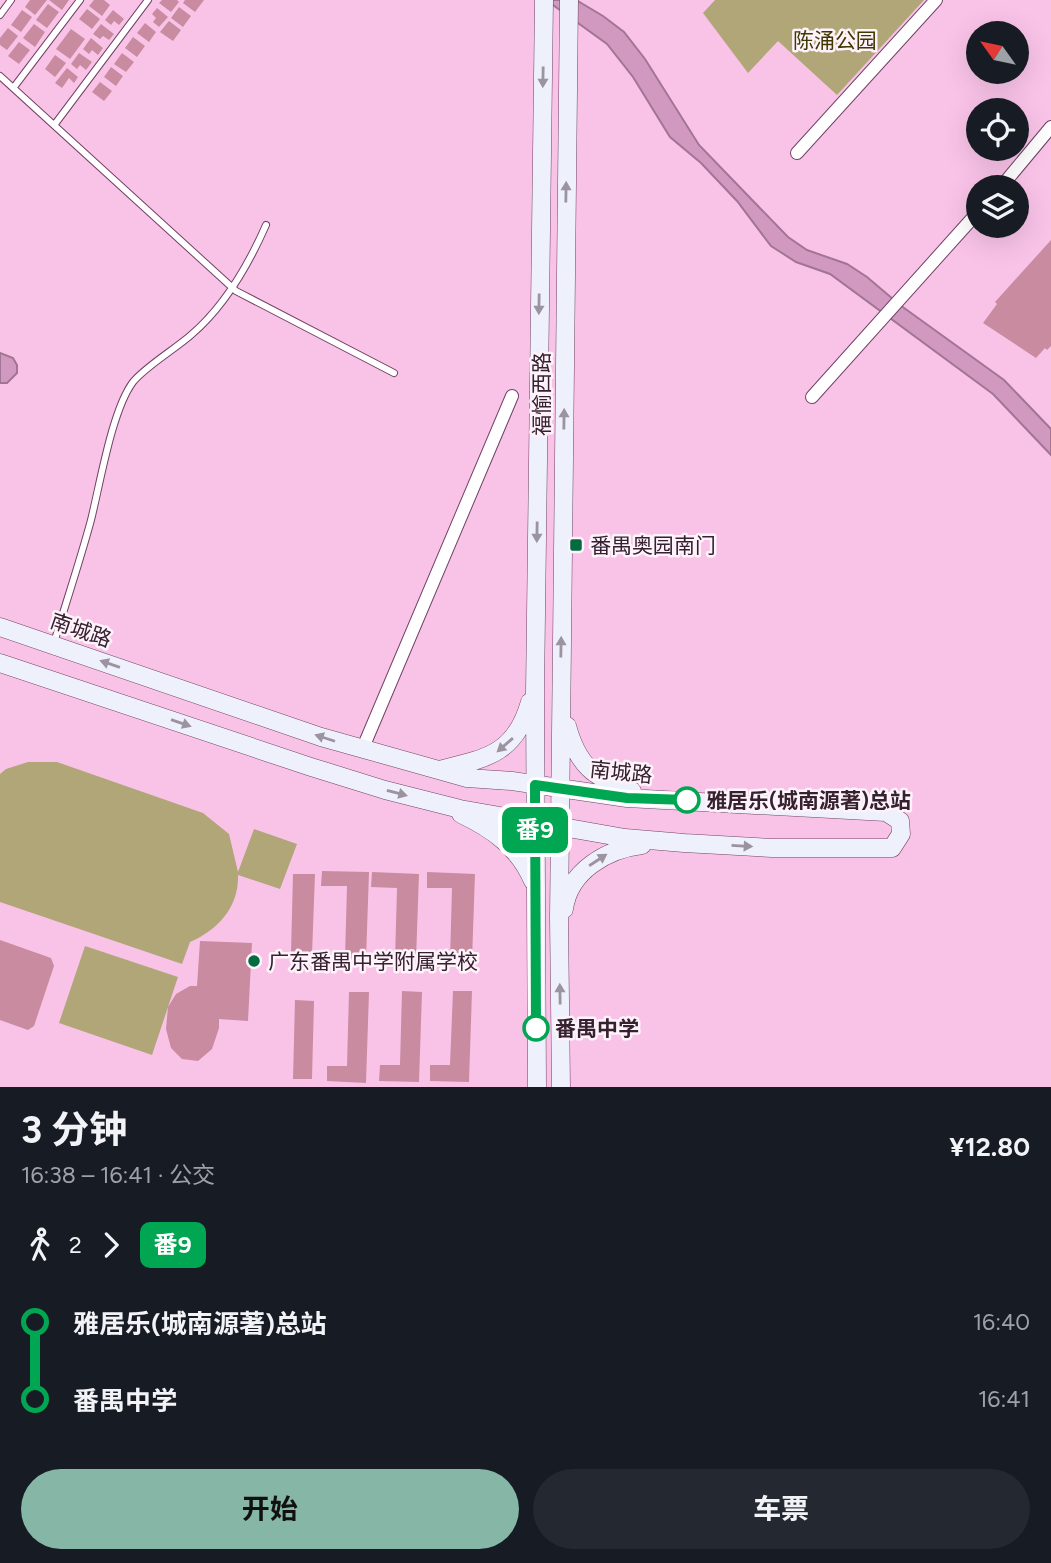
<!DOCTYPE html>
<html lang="zh">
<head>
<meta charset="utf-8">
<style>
  body { margin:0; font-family:Figtree,"Noto Sans SC",sans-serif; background:#242831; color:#f1f3f6; height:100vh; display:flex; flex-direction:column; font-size:26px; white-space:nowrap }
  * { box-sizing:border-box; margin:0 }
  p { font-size:23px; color:#9ea1a6 }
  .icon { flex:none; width:38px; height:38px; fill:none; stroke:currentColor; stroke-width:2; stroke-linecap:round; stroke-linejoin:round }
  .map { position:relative; height:1087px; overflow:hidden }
  .details { display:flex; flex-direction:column; background:#171b24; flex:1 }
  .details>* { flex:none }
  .badge { padding:0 14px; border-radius:10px; font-size:24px; line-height:46px }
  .needle { width:46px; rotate:303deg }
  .controls { position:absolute; left:966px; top:21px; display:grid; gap:14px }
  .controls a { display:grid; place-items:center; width:63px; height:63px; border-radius:50%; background:#171b24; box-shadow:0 7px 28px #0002; font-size:35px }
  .map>.badge { position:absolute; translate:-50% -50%; box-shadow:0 0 0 4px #fff }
  .legs { display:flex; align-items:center; gap:10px; height:77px; padding:0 21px; font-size:23px }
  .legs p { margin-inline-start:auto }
  .overview { display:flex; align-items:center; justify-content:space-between; height:119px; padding:0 21px }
  h1 { font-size:38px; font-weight:700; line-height:52px }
  .button { display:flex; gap:14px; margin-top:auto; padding:14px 21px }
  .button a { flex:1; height:80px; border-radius:42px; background:#86b6a5; color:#111; font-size:28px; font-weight:700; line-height:80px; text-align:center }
  .button a+a { background:#242831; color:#f1f3f6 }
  ul { padding:0 21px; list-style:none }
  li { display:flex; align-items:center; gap:24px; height:77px; font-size:26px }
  li i { display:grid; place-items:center; width:10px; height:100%; margin:0 9px; background:currentColor }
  li i::after { content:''; width:18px; height:18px; margin:-9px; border:5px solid; border-radius:50%; background:#171b24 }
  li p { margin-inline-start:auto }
  li:first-child i { background:linear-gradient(#0000 50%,currentColor 0) }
  li:last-child i { background:linear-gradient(currentColor 50%,#0000 0) }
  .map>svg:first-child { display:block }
  .green { fill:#b0a677 }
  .water { fill:#d199c0; stroke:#a27594; stroke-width:2 }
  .building { fill:#c88b9f }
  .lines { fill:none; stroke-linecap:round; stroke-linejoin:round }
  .lane-casing { stroke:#704363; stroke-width:8 }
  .street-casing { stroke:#704363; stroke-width:14 }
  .secondary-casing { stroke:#704363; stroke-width:19 }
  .lane { stroke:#fff; stroke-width:6 }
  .street { stroke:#fff; stroke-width:12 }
  .secondary { stroke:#eef0fb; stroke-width:18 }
  .oneway { fill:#9b939f }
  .line-1-casing { stroke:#fff; stroke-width:16 }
  .line-1 { stroke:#00a651; stroke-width:10 }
  .poi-dot { fill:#036b41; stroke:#fef3fa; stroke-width:2.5 }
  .stop-1-dot { fill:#fff; stroke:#00a651; stroke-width:3.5 }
  .labels { text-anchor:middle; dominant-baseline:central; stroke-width:5; stroke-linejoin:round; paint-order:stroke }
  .park-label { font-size:21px; fill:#403701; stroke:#fef3fa }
  .street-label { font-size:21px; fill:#35212f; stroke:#fef3fa }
  .poi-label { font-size:21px; fill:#35212f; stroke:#fef3fa; text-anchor:start }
  .stop-label { font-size:21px; font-weight:bold; fill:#35212f; stroke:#fef3fa; text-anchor:start }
</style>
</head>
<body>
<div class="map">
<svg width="1051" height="1087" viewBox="0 0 1051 1087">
  <rect width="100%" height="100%" fill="#f9c3e8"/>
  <path class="green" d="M 715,0 L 924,0 L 837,95 L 778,41 L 748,73 L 703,13 Z
    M 28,762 L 57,762 L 203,813 L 229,834 L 238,872 L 254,829 L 297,844 L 280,889 L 238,875 C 239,907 218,930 190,942 L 182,964 L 0,902 L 0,774 L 6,769 Z
    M 85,946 L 178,977 L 152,1055 L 59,1023 Z"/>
  <path class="water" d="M 546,0 L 576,0 L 603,16 L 624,32 L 645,59 L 699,145 L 788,237 L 807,250 L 847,264 L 867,277 L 900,305 L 1004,380 L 1051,429 L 1051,455 L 993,394 L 830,274 L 796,262 L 771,246 L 737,201 L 701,163 L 670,137 L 633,77 L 607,44 Z
    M 0,353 L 13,358 L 17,365 L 17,373 L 7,383 L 0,383 Z"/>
  <path class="building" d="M 30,0 L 47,0 L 35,15 L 25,7 Z
    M 49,0 L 69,0 L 62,10 Z
    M 94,0 L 104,0 L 110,5 L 102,16 L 89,6 Z
    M 162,0 L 177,0 L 179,2 L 171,12 L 159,3 Z
    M 185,0 L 204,0 L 195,12 L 183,3 Z
    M 48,4 L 59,12 L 47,28 L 36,20 Z
    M 179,7 L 191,16 L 183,27 L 171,18 Z
    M 157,8 L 168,17 L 159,27 L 153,22 L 156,18 L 152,14 Z
    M 87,9 L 100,19 L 92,29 L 79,19 Z
    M 22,10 L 32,17 L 21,32 L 11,25 Z
    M 113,10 L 124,19 L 119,25 L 114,21 L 111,25 L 105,20 Z
    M 169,21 L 181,30 L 173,41 L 160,32 Z
    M 145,23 L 156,32 L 149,42 L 137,33 Z
    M 34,24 L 45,32 L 35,47 L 23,38 Z
    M 101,24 L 114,34 L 109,40 L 103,36 L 100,39 L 93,34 Z
    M 8,28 L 18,36 L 7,50 L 0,45 L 0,38 Z
    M 71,29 L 85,39 L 70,59 L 56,49 Z
    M 133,37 L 145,46 L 137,57 L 125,48 Z
    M 91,38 L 103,48 L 98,55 L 92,50 L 89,54 L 83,49 Z
    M 19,42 L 30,50 L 19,64 L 8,56 Z
    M 79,53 L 92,62 L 86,70 L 80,65 L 77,69 L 71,64 Z
    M 122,53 L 134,62 L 126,72 L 114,64 Z
    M 55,55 L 66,63 L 55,77 L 45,69 Z
    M 111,67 L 123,76 L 116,86 L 104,77 Z
    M 67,68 L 78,77 L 74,83 L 69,78 L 62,88 L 55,83 Z
    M 100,82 L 112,91 L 104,101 L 92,92 Z
    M 1051,240 L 1051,346 L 1047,350 L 1045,348 L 1036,358 L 983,323 L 997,304 L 995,302 Z
    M 322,871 L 369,872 L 366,959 L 345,958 L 347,886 L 321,886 Z
    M 372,872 L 419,874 L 416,960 L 395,960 L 397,888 L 371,887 Z
    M 427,872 L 475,874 L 472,960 L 450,960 L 452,888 L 427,888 Z
    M 293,874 L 315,874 L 312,954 L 291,953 Z
    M 0,940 L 51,958 L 54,966 L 34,1026 L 28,1030 L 0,1020 Z
    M 200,941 L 252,943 L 248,1021 L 219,1019 L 219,1028 L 212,1049 L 198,1061 L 182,1059 L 171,1048 L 166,1029 L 168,1007 L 176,994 L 190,986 L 197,986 Z
    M 402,991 L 422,992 L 419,1082 L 379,1081 L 380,1065 L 400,1065 Z
    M 453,991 L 472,991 L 469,1082 L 430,1081 L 430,1065 L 450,1065 Z
    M 349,992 L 369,992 L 366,1083 L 327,1081 L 327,1066 L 347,1066 Z
    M 295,1000 L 314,1001 L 312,1079 L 293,1079 Z"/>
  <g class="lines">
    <defs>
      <path id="lane" d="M 0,15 L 11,0
        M 0,76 L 236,291 L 394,373
        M 14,87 L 80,0
        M 55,124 L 148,0
        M 54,643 C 66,602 80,561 91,520 C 100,484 112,410 133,382 C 145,367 175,349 191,335 C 225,306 248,266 266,225"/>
      <path id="street" d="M 797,153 L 936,0
        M 1001,187 L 1051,127
        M 812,397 L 978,212
        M 362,750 L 512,396"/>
      <path id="secondary" d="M 0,627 L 321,737 L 467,778 L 512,781 L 627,798 L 886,812 L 900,821 L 901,834 L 892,848 L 772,848 L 684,843 L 625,838 L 460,809 L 385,790 L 311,767 L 0,663
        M 567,726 C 578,766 593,777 632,791
        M 443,769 C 489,758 516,752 530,702
        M 461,814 C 493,829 519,848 533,881
        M 564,909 C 569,871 607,849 642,845
        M 537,1087 L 535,692 L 544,0
        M 561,1087 L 559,918 L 569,0"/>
    </defs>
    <use href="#lane" class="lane-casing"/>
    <use href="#street" class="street-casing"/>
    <use href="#secondary" class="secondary-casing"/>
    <use href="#lane" class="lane"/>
    <use href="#street" class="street"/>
    <use href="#secondary" class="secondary"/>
  </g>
  <defs><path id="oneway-solid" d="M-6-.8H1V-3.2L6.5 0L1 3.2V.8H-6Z" transform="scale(1.75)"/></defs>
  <g class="oneway">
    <use href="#oneway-solid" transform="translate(543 77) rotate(91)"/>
    <use href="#oneway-solid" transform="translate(566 192) rotate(-89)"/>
    <use href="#oneway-solid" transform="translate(539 304) rotate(91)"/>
    <use href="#oneway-solid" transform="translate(564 419) rotate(-89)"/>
    <use href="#oneway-solid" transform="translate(537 532) rotate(91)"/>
    <use href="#oneway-solid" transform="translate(561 647) rotate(-89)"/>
    <use href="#oneway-solid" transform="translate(110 664) rotate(-161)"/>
    <use href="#oneway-solid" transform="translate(181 723) rotate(19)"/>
    <use href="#oneway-solid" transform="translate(325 738) rotate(-162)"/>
    <use href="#oneway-solid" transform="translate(505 745) rotate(139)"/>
    <use href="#oneway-solid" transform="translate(397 793) rotate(15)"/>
    <use href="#oneway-solid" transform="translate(742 846) rotate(3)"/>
    <use href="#oneway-solid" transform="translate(598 860) rotate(-33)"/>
    <use href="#oneway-solid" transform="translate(560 994) rotate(-91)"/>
  </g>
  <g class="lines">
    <defs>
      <path id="line-1" d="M 536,1028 L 535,785 L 627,798 L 687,800"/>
    </defs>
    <use href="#line-1" class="line-1-casing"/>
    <use href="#line-1" class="line-1"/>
  </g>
  <g class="poi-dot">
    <rect x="569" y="538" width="14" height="14" rx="3.5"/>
    <circle cx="254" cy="961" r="7"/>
  </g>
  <g class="stop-1-dot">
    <circle cx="687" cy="800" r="12"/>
    <circle cx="536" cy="1028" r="12"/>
  </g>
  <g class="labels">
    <g class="park-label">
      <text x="835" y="40">陈涌公园</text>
    </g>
    <g class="street-label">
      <text transform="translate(541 394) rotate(-90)">福愉西路</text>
      <text transform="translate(81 630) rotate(19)">南城路</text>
      <text transform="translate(621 772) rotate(6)">南城路</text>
    </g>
    <g class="poi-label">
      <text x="590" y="545">番禺奥园南门</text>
      <text x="268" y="961">广东番禺中学附属学校</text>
    </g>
    <g class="stop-label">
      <text x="706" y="800">雅居乐(城南源著)总站</text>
      <text x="555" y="1028">番禺中学</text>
    </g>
  </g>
</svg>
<div class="controls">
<a><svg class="needle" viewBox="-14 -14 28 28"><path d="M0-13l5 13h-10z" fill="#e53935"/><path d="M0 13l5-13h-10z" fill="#9ea1a6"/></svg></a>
<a><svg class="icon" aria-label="locate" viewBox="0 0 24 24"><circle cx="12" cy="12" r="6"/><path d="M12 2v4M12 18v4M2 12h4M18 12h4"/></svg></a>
<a><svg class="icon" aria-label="layers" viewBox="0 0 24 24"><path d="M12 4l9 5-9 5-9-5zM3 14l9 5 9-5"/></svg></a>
</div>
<b class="badge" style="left:535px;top:830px;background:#00a651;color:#fff">番9</b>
</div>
<section class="details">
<div class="overview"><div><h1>3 分钟</h1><p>16:38 – 16:41 · 公交</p></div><b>¥12.80</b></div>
<div class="legs"><svg class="icon" aria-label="walk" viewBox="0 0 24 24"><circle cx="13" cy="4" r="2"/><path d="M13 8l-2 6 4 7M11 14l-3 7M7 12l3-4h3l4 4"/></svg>2<svg class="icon" aria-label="forward" viewBox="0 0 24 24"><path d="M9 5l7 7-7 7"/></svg><b class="badge" style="background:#00a651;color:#fff">番9</b></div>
<ul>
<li><i style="color:#00a651"></i><b>雅居乐(城南源著)总站</b><p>16:40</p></li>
<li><i style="color:#00a651"></i><b>番禺中学</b><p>16:41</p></li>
</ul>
<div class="button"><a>开始</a><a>车票</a></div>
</section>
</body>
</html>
